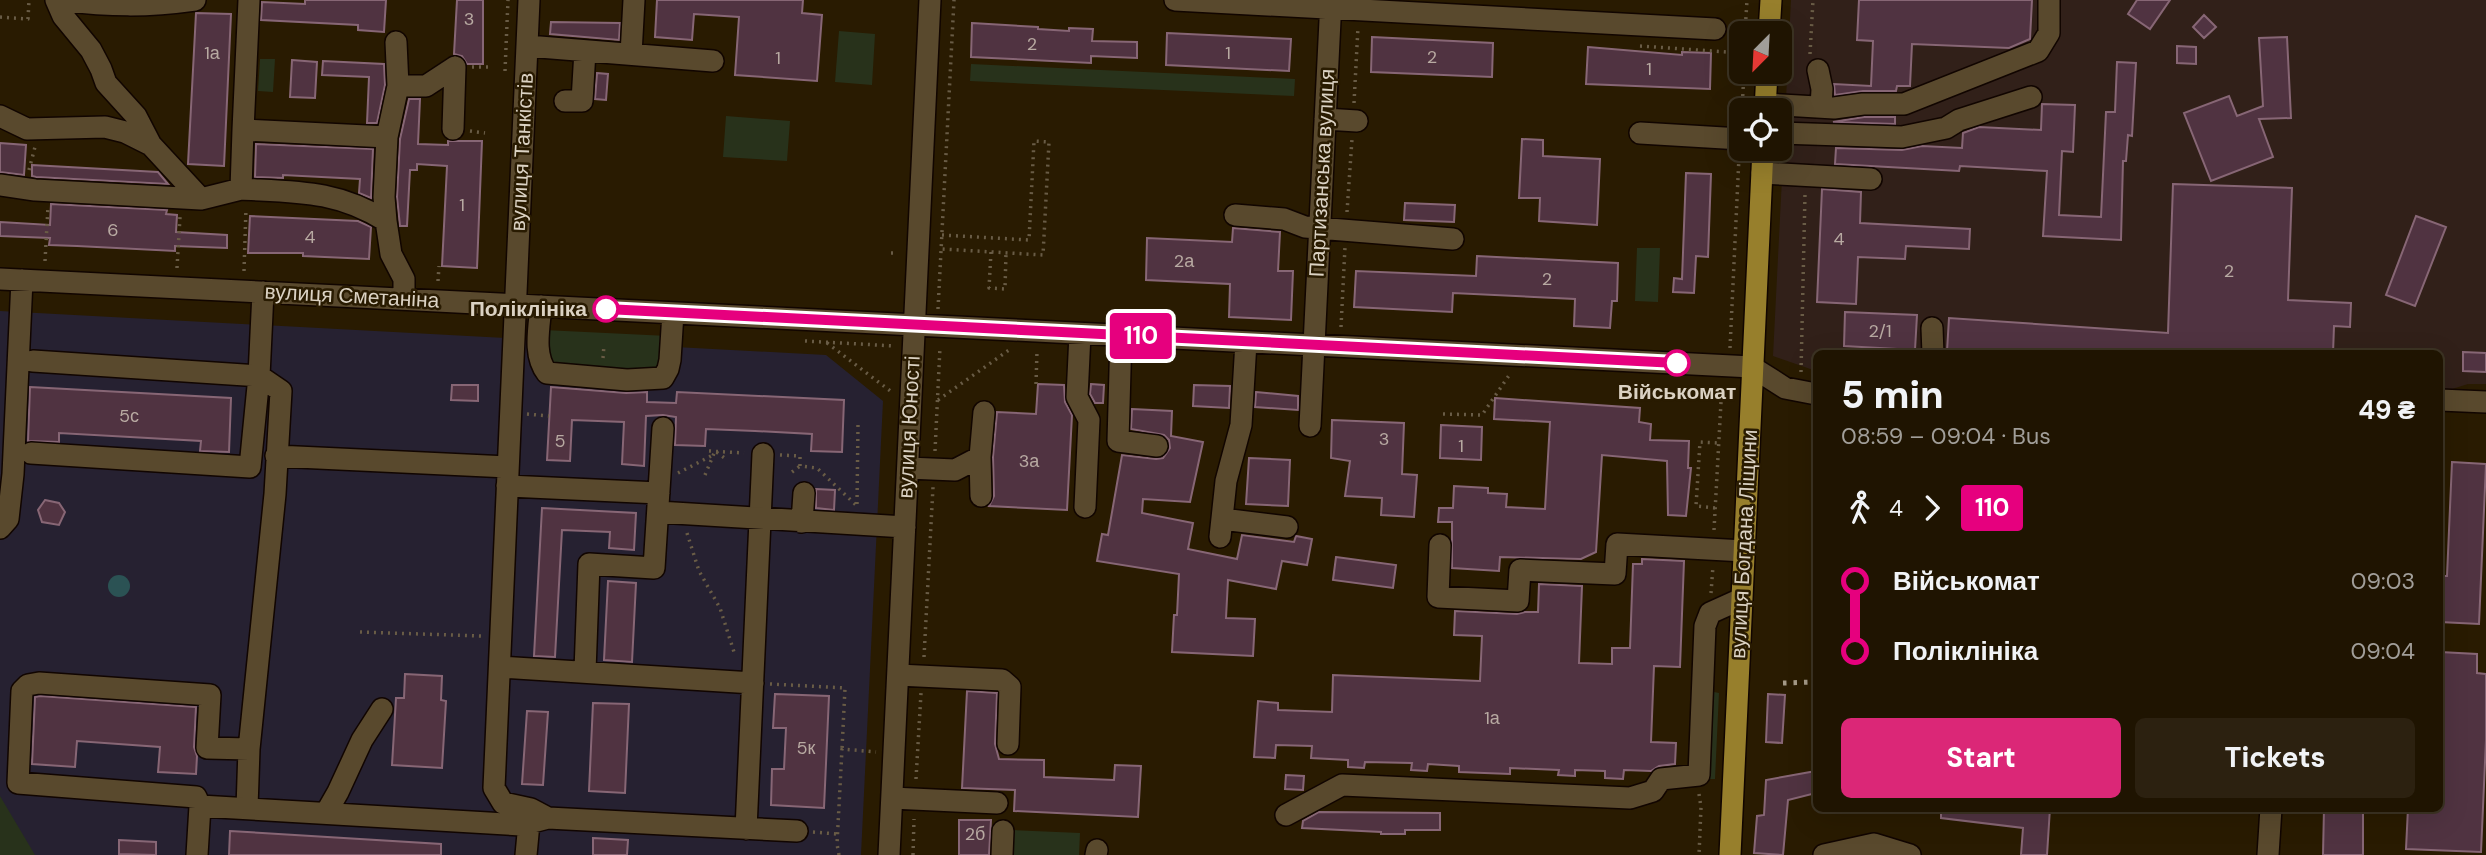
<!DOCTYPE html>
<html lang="en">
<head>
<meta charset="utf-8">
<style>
  body { margin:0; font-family:"DM Sans",sans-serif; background:#2c2110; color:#f1f3f6; height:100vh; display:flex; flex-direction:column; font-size:26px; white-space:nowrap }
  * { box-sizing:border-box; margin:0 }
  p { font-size:23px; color:#a19e99 }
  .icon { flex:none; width:38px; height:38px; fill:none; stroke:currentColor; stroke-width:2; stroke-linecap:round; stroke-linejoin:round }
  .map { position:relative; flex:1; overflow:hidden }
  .panel { position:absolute; left:1813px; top:350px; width:630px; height:462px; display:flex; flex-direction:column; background:#1f1401; border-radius:10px; box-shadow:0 7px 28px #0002,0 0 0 2px #3c3323 }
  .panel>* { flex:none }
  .badge { padding:0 14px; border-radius:5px; font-size:24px; line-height:46px }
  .needle { width:46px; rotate:204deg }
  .fabs { position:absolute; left:1729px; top:21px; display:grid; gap:14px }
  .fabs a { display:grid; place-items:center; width:63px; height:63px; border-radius:10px; background:#1f1401; box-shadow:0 7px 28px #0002,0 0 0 2px #3c3323; font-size:35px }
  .map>.badge { position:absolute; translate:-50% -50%; box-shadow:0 0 0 4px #fff }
  .legs { display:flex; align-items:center; gap:10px; height:77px; padding:0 28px; font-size:23px }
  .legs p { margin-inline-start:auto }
  .overview { display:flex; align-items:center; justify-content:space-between; height:119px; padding:0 28px }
  h1 { font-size:38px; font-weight:800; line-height:52px }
  .cta { display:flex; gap:14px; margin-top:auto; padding:14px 28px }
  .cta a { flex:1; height:80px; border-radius:10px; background:#db2777; color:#fff; font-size:28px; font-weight:800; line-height:80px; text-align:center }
  .cta a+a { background:#2c2110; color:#f1f3f6 }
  ul { padding:0 28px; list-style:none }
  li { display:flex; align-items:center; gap:24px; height:70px; font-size:26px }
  li i { display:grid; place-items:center; width:10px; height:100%; margin:0 9px; background:currentColor }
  li i::after { content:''; width:18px; height:18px; margin:-9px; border:5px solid; border-radius:50%; background:#1f1401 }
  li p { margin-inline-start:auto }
  li:first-child i { background:linear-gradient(#0000 50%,currentColor 0) }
  li:last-child i { background:linear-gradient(currentColor 50%,#0000 0) }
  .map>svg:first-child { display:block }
  .industrial { fill:#312019 }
  .medical { fill:#262131 }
  .green { fill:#28321b }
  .water { fill:#2b5254 }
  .building { fill:#503341; stroke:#876675; stroke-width:2 }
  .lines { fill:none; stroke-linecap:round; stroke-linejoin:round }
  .minor-casing { stroke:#110500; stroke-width:24 }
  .major-casing { stroke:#110500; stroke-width:24 }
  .path { stroke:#695c46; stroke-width:3.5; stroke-dasharray:2 5; stroke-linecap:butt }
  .minor { stroke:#59492d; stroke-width:21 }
  .major { stroke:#977f2c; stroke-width:21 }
  .rail { stroke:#a49987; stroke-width:5; stroke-dasharray:3.5 7; stroke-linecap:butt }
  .line-1-casing { stroke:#fff; stroke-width:16 }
  .line-1 { stroke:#e6007e; stroke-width:10 }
  .stop-1-dot { fill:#fff; stroke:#e6007e; stroke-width:3.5 }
  .labels { text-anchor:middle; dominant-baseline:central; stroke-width:5; stroke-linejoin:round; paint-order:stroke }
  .number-label { font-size:18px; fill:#b8aaa2 }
  .street-label { font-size:21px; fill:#dbd2c3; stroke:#291b01 }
  .stop-label { font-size:21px; font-weight:bold; fill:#dbd2c3; stroke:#291b01; text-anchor:end }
</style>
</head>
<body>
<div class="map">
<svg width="2486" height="855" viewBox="0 0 2486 855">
  <rect width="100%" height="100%" fill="#291b01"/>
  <path class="industrial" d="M 1791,0 L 2486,0 L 2486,384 L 2468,384 L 2449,390 L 2440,390 L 2440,354 L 1816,354 L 1816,371 L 1773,356 Z"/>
  <path class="medical" d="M 0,311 L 826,355 L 883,401 L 861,855 L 25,855 L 0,814 Z"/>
  <path class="green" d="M 839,31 L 875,34 L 872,85 L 835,82 Z
    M 260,59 L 275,59 L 273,92 L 258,91 Z
    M 971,64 L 1295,79 L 1294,96 L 970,81 Z
    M 726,116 L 790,121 L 787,161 L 723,157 Z
    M 1637,248 L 1660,248 L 1658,302 L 1635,301 Z
    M 544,330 L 668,336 L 667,361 L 649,373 L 552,369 Z
    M 1714,692 L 1719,693 L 1715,779 L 1707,779 Z
    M 0,796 L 35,855 L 0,855 Z
    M 1011,830 L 1080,833 L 1079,855 L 1011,855 Z"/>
  <path class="water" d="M108 586a11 11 0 1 1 22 0a11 11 0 1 1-22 0Z"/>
  <path class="building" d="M 305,0 L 386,0 L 384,32 L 358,30 L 358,25 L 261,20 L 262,2 L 305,4 Z
    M 457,0 L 483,0 L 483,64 L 467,64 L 462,56 L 454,54 Z
    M 657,0 L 803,0 L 802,13 L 822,15 L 817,81 L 735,75 L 739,17 L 694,14 L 692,40 L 655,37 Z
    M 1859,0 L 2032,0 L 2030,39 L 2009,48 L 1912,44 L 1910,86 L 1897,86 L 1896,91 L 1863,91 L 1835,95 L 1834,84 L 1871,86 L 1873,41 L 1857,40 Z
    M 2137,0 L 2170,0 L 2150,29 L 2128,14 Z
    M 196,13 L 231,14 L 224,166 L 188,164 Z
    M 2204,15 L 2216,27 L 2204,38 L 2193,27 Z
    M 551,22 L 620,23 L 619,40 L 550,34 Z
    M 972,23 L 1038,27 L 1038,29 L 1069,31 L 1069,28 L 1093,29 L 1092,41 L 1137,42 L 1137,58 L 1091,56 L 1091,63 L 971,57 Z
    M 1167,33 L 1291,39 L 1289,71 L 1166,65 Z
    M 1372,37 L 1493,43 L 1492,77 L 1371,72 Z
    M 2287,37 L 2291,118 L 2259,119 L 2273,157 L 2211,181 L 2184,113 L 2229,96 L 2237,116 L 2263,106 L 2259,38 Z
    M 2177,46 L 2196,47 L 2196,64 L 2177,63 Z
    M 1588,47 L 1682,55 L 1682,52 L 1711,53 L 1710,89 L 1586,84 Z
    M 292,60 L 317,62 L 315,98 L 290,97 Z
    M 323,61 L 384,64 L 385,85 L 377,123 L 367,123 L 369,77 L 322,75 Z
    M 2117,62 L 2136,63 L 2132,136 L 2128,135 L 2126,161 L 2123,161 L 2121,240 L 2043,236 L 2047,171 L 1960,166 L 1959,171 L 1835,164 L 1836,148 L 1902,150 L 1922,146 L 1962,148 L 1963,133 L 1979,127 L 2041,130 L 2042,104 L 2075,105 L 2073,152 L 2062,151 L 2059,215 L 2101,217 L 2106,112 L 2115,112 Z
    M 597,73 L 608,74 L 606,100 L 595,99 Z
    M 409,99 L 420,99 L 418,144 L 448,145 L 448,141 L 482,141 L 477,268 L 442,266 L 447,166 L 417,164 L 417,170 L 410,170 L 407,226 L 400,226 L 397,197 L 400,139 Z
    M 1864,117 L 1895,117 L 1895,124 L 1833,122 Z
    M 1522,139 L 1543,140 L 1543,156 L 1600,159 L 1597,225 L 1539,221 L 1540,198 L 1519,198 Z
    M 0,143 L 26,145 L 24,175 L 0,172 Z
    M 256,144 L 373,149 L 371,198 L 359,193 L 360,179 L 283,175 L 283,178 L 255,177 Z
    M 32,165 L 158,172 L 168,184 L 36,177 L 32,176 Z
    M 1686,173 L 1711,174 L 1708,257 L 1696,256 L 1694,293 L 1673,292 L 1674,278 L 1682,279 Z
    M 2173,184 L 2292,188 L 2288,300 L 2351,303 L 2350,327 L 2334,326 L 2333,354 L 1983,354 L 1947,351 L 1949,318 L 2168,333 Z
    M 1822,189 L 1861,192 L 1860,223 L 1970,229 L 1969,249 L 1906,246 L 1905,259 L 1858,257 L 1856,304 L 1817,302 Z
    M 1405,203 L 1455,205 L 1454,222 L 1404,220 Z
    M 51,204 L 167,210 L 166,214 L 177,215 L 176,232 L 227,235 L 227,248 L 175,246 L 175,251 L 77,246 L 49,245 L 50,238 L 0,236 L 0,222 L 50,225 Z
    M 250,216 L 358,221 L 371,227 L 369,259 L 303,256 L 303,253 L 248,253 Z
    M 2416,216 L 2446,227 L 2415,306 L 2386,295 Z
    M 1233,228 L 1280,232 L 1278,271 L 1293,271 L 1291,320 L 1229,317 L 1230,284 L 1146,280 L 1147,238 L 1232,242 Z
    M 1477,256 L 1618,263 L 1617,301 L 1612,301 L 1610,328 L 1574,326 L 1575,299 L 1453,293 L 1452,312 L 1354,307 L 1356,271 L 1476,276 Z
    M 1845,312 L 1917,315 L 1915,350 L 1844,346 Z
    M 2463,352 L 2486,353 L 2486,372 L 2463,371 Z
    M 1038,384 L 1064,385 L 1065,402 L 1072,415 L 1067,510 L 989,506 L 994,496 L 993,457 L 997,412 L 1036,414 Z
    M 1091,384 L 1104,385 L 1103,403 L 1095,403 L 1090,394 Z
    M 452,385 L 478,385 L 478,401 L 451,400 Z
    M 1194,385 L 1230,386 L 1229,408 L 1193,406 Z
    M 30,387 L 231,398 L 229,452 L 200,451 L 201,441 L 59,433 L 59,442 L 28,441 Z
    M 551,387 L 626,393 L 647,392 L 647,402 L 676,403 L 677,392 L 844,400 L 842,452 L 811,451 L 812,434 L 755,431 L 706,429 L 705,446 L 675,445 L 676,417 L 663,415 L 646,416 L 644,466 L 622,464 L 624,422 L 572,420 L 570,461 L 547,460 Z
    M 1256,392 L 1298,396 L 1298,410 L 1255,407 Z
    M 1495,398 L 1640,408 L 1639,422 L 1651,424 L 1650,440 L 1689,441 L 1688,468 L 1691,468 L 1686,516 L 1668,515 L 1667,461 L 1602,455 L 1596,552 L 1581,559 L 1500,557 L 1499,571 L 1452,568 L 1452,522 L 1438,522 L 1439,508 L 1453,508 L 1454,486 L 1488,488 L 1488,493 L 1507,494 L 1506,507 L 1545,509 L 1550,422 L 1494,419 Z
    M 1132,409 L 1172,411 L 1171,436 L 1203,442 L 1190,502 L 1143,499 L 1142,513 L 1193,523 L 1188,549 L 1237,559 L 1242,535 L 1294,542 L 1296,536 L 1312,539 L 1307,565 L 1282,561 L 1276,589 L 1228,580 L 1226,618 L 1255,619 L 1253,656 L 1172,652 L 1174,615 L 1177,615 L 1179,574 L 1097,561 L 1102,534 L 1108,535 L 1122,455 L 1156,459 L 1163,458 L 1170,448 L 1169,440 L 1164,435 L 1131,429 Z
    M 1332,420 L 1404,423 L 1402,474 L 1417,475 L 1414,517 L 1381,515 L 1382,498 L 1345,496 L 1350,461 L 1331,458 Z
    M 1441,425 L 1482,427 L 1481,460 L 1440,458 Z
    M 1249,458 L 1290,460 L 1288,506 L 1246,504 Z
    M 2452,462 L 2486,464 L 2479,624 L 2440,622 L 2440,576 L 2447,576 Z
    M 816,489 L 835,490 L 834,510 L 816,508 Z
    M 45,500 L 59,503 L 65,512 L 59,525 L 42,522 L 38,510 Z
    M 542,508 L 636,513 L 634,550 L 609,548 L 610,532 L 562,530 L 555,657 L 534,656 Z
    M 1336,557 L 1396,565 L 1393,588 L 1333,580 Z
    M 1642,559 L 1684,561 L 1680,667 L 1654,666 L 1651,742 L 1676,743 L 1675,764 L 1659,766 L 1651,771 L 1624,770 L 1623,779 L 1605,778 L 1605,771 L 1575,770 L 1575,776 L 1558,775 L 1559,770 L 1510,768 L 1510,774 L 1459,772 L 1459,766 L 1428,764 L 1427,771 L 1411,770 L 1412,763 L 1365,762 L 1364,768 L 1348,767 L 1348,760 L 1311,758 L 1312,746 L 1276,745 L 1275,758 L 1254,757 L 1258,701 L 1278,703 L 1278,710 L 1332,712 L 1333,675 L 1480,681 L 1482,636 L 1454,635 L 1455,611 L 1517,614 L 1525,612 L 1538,612 L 1539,584 L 1582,586 L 1579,663 L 1612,664 L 1612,648 L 1630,648 L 1633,564 L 1642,564 Z
    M 608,581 L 636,583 L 632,662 L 604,660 Z
    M 2440,652 L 2477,654 L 2477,673 L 2486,674 L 2486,740 L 2481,852 L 2406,849 L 2408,808 L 2440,808 Z
    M 405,674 L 442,676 L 441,700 L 446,701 L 442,768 L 392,765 L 396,698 L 404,698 Z
    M 967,691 L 997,693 L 995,744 L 999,759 L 1044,760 L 1044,777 L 1114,780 L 1115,765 L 1141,766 L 1138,817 L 1014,811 L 1015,790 L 962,788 Z
    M 775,694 L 829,696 L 824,808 L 771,805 L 772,769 L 784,769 L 786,728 L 773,728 Z
    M 1768,694 L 1785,695 L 1782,743 L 1766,742 Z
    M 40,696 L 196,707 L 194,747 L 197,756 L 196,774 L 158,772 L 160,747 L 77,741 L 75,767 L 32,764 L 35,697 Z
    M 593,703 L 629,704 L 625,793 L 589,791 Z
    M 527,711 L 548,712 L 543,785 L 522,784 Z
    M 1816,771 L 1816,793 L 1788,800 L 1783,855 L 1754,853 L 1757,816 L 1764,815 L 1766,780 Z
    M 1286,775 L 1304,776 L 1303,790 L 1285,789 Z
    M 1941,808 L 2050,808 L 2047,855 L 2021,855 L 2023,828 L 1941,818 Z
    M 2324,808 L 2363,808 L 2363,855 L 2323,855 Z
    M 1319,812 L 1440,813 L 1440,830 L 1405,830 L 1405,834 L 1381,834 L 1381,832 L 1302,828 L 1303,821 Z
    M 959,820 L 991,820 L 989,855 L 959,855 Z
    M 230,831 L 441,844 L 441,855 L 229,855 Z
    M 593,838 L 628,840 L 627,855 L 593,855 Z
    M 119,840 L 156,842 L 156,855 L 119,854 Z"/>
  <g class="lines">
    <defs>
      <path id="minor" d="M 56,0 L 63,16 L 91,50 L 101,69 L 106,83 L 136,116 L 151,145
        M 60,0 C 111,6 145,7 195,0
        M 249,0 L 243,130 L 387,137 L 384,197 L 386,221 L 391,254 L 404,279 L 404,299
        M 529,0 L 494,788 L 503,803 L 531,809 L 548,818 L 797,831
        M 1175,0 L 1715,29
        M 527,46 L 713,61
        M 631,54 L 634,0
        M 1818,70 L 1822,89 L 1821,107
        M 398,86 L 426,86 L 455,67
        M 565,101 L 582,101 L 585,51
        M 1765,104 L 1834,108 L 1863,104 L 1904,104 L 2038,51 L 2049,33 L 2049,0
        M 0,116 L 27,129 L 105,127 L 125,132 L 151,145 L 201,199
        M 1325,119 L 1357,121
        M 453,129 L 455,67
        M 1640,133 L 1741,139
        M 1780,133 L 1902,137 L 1946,128 L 1959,120 L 2031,97
        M 387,137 L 398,86 L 396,42
        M 1762,173 L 1871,179
        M 0,185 L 35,190 L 201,199 L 241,189 L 243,130
        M 241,189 C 296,192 337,190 386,221
        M 1235,215 L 1284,219 L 1305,227 L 1453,239
        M 0,279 L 1752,367 L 1785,388 L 1816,394
        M 541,306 C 539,329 533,355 547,373 L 627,380 L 663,378 L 668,369 L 670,360 L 673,313
        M 1932,328 L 1933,354
        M 1080,334 L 1077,397 L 1089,420 L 1085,507
        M 1121,335 L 1118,441 L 1157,446
        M 33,361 L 259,376 L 281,391 L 275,494 L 249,749 L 247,808
        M 2440,400 L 2486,402
        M 1310,426 L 1331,0
        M 31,453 L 250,467 L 259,376 L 263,292
        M 276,456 L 508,467
        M 980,457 L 981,496
        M 908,468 L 955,470 L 980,457 L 984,412
        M 507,486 L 659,493
        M 658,512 L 905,527
        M 1222,519 L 1287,527
        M 802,522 L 804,493
        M 0,528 L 8,519 L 13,474 L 22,280
        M 1220,537 L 1226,481 L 1241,425 L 1246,342
        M 1440,545 L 1438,597 L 1518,601 L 1520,570 L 1615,574 L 1617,544 L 1744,551
        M 500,667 L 753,683
        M 585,671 L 589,564 L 654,568 L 663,428
        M 898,675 L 1002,680 L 1010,687 L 1008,744
        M 892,798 L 997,803
        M 200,806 L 196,797 L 18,783 L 22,691 L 28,685 L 39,683 L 210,695 L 207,748 L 249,749
        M 326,813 L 338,792 L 362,740 L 382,709
        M 1286,815 L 1342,785 L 1630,798 L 1653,791 L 1661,779 L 1699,775 L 1705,626 L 1710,613 L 1741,599
        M 746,829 L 763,454
        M 197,855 L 200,806 L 521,825 L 548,818
        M 526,855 L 529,823
        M 889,855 L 930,0
        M 1002,855 L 1003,831
        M 1096,855 L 1097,850
        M 1824,855 L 1874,844 L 1910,855
        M 2268,855 L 2271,808"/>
      <path id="major" d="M 1769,33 L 1771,0
        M 1765,110 L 1767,72
        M 1730,855 L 1763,149"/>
    </defs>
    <use href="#minor" class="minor-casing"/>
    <use href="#major" class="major-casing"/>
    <path class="path" d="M 0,17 L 28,19 L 29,0
      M 1745,33 L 1747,0
      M 1640,46 L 1741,53
      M 1810,54 L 1813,0
      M 472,67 L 491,67
      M 505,71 L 508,0
      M 1354,103 L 1358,27
      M 1742,110 L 1744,72
      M 470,131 L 485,133
      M 29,170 L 35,147
      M 1347,212 L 1352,139
      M 942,235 L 1029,240 L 1034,141 L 1049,142 L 1043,255 L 942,249
      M 991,252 L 989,288 L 1005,289 L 1006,253
      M 891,253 L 893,253
      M 45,261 L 48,207
      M 177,268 L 180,217
      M 244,271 L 246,208
      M 438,281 L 439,266
      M 938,309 L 954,0
      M 1341,327 L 1345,247
      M 805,341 L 895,346
      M 827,343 L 893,393
      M 1730,348 L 1739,157
      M 603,358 L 604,345
      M 1801,372 L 1805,194
      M 1036,384 L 1037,351
      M 938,400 L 1009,350
      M 527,414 L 549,416
      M 1443,414 L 1482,415 L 1510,374
      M 709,451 L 744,453
      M 935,451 L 940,347
      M 780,455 L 800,456 L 800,466 L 817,468 L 856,505
      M 792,472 L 800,466
      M 678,473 L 713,455
      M 705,475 L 715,451 L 726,459
      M 857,504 L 858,424
      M 1715,508 L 1696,506 L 1700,442 L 1719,443
      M 1714,530 L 1722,384
      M 687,533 L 699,571 L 720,608 L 734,652
      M 1711,593 L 1713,566
      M 360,632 L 481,636
      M 924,657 L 933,487
      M 770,684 L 845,688 L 842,749
      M 916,779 L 921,693
      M 1699,794 L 1701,807 L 1699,855
      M 813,832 L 837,834
      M 839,855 L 837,844 L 842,749 L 876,752
      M 913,855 L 914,819"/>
    <use href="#minor" class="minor"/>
    <use href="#major" class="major"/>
    <path class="rail" d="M 1783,683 L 1816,682"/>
  </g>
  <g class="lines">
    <defs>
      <path id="line-1" d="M 606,309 L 1677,363"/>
    </defs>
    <use href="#line-1" class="line-1-casing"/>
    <use href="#line-1" class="line-1"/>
  </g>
  <g class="stop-1-dot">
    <circle cx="606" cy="309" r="12"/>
    <circle cx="1677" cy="363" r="12"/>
  </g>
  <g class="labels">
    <g class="number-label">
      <text x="469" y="19">3</text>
      <text x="1032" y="44">2</text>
      <text x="212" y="53">1а</text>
      <text x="1228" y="53">1</text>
      <text x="1432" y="57">2</text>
      <text x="778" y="58">1</text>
      <text x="1649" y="69">1</text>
      <text x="462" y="205">1</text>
      <text x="113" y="230">6</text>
      <text x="310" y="237">4</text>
      <text x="1839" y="239">4</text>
      <text x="1184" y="261">2а</text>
      <text x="2229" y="271">2</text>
      <text x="1547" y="279">2</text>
      <text x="1880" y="331">2/1</text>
      <text x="129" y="416">5с</text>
      <text x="1384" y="439">3</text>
      <text x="560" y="441">5</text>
      <text x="1461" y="446">1</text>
      <text x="1029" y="461">3а</text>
      <text x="1492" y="718">1а</text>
      <text x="806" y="748">5к</text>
      <text x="975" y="834">2б</text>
    </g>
    <g class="street-label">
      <text transform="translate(522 152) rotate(-87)">вулиця Танкістів</text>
      <text transform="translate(1322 173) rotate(-87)">Партизанська вулиця</text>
      <text transform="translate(352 296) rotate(3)">вулиця Сметаніна</text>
      <text transform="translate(909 427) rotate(-87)">вулиця Юності</text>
      <text transform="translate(1744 544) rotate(-87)">вулиця Богдана Ліщини</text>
    </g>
    <g class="stop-label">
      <text x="587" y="309">Поліклініка</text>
      <text x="1677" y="392" text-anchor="middle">Військомат</text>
    </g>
  </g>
</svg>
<div class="fabs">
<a><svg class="needle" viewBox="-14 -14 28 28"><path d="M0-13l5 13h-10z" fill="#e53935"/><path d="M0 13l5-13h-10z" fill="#a19e99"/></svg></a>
<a><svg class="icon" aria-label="locate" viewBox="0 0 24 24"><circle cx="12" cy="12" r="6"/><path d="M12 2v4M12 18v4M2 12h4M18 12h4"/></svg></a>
</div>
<b class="badge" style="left:1141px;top:336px;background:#e6007e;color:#fff">110</b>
<section class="panel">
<div class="overview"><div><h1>5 min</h1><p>08:59 – 09:04 · Bus</p></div><b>49 ₴</b></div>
<div class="legs"><svg class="icon" aria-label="walk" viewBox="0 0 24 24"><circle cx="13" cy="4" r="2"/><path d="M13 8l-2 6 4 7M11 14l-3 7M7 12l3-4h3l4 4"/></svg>4<svg class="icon" aria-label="forward" viewBox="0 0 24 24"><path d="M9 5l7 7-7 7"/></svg><b class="badge" style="background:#e6007e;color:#fff">110</b></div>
<ul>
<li><i style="color:#e6007e"></i><b>Військомат</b><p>09:03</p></li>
<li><i style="color:#e6007e"></i><b>Поліклініка</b><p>09:04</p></li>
</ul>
<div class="cta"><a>Start</a><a>Tickets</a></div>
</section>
</div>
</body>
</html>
